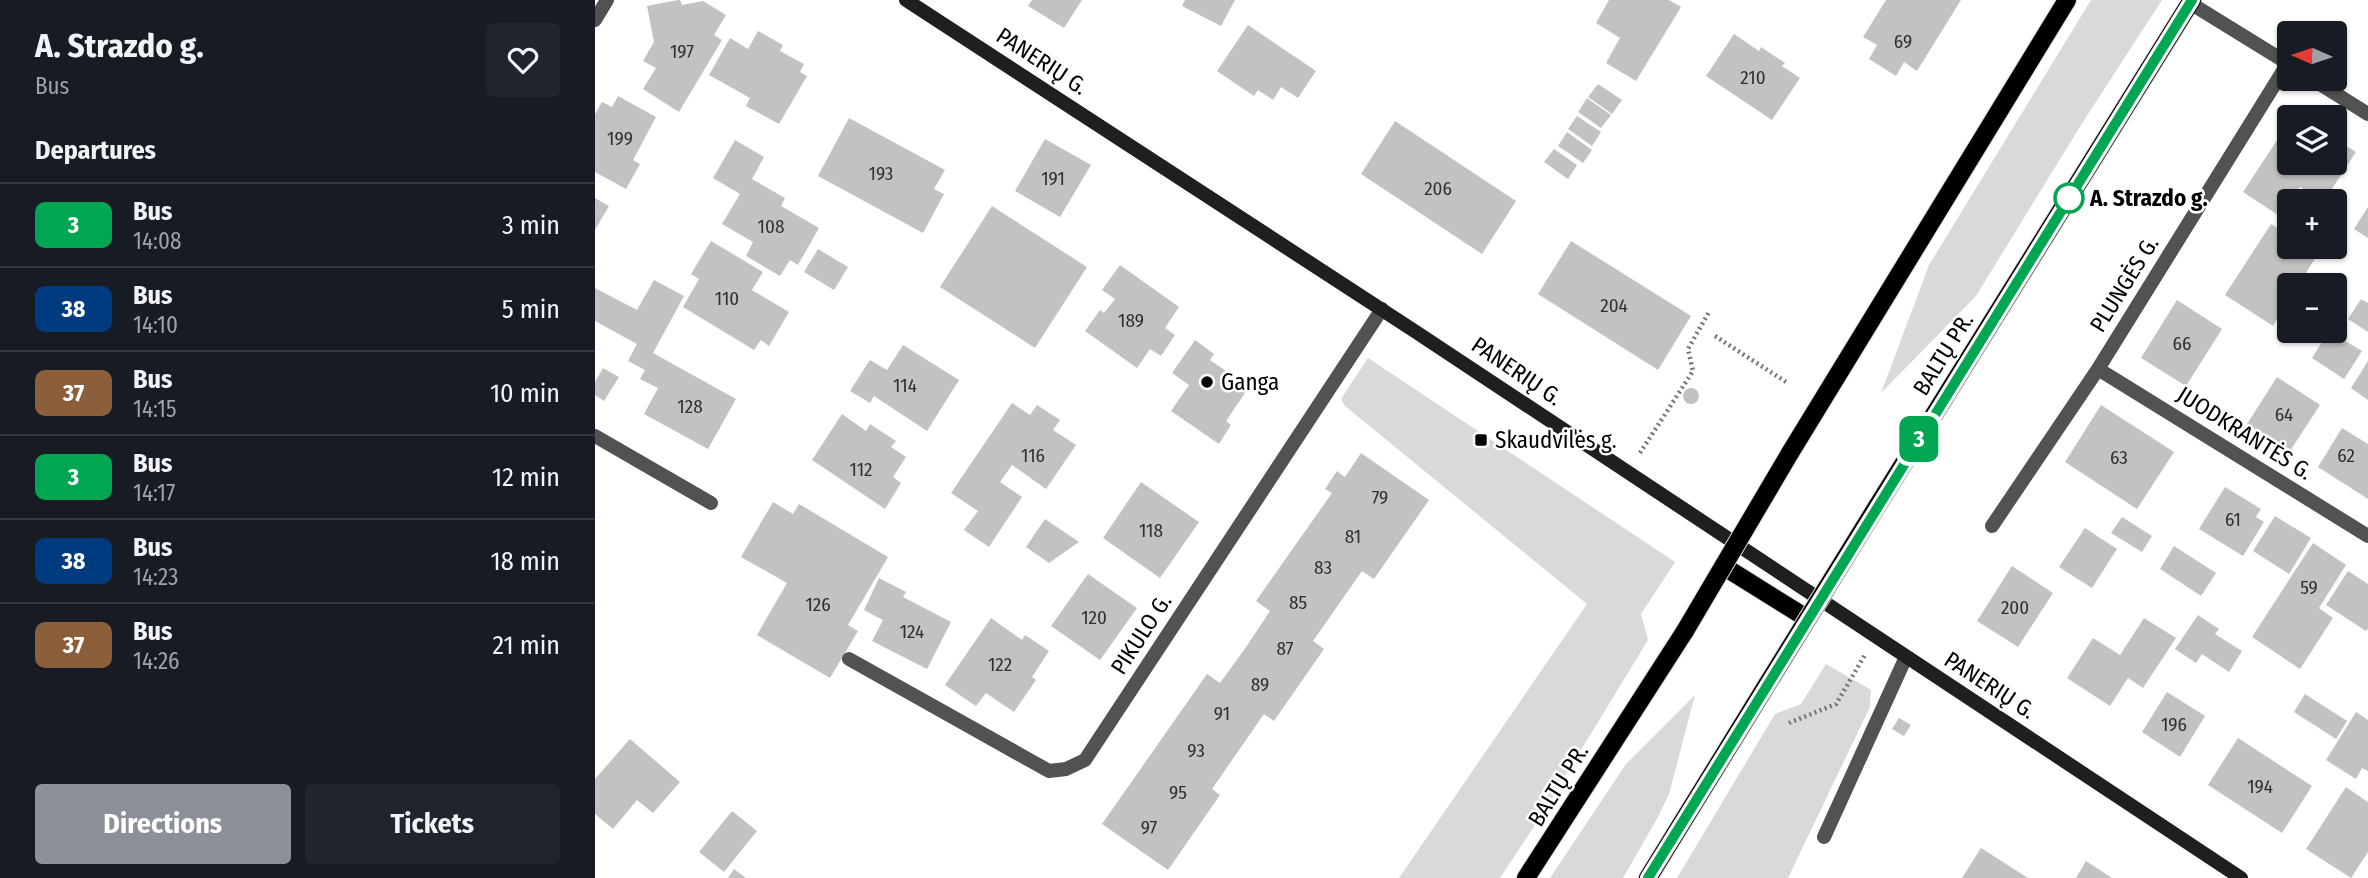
<!DOCTYPE html>
<html lang="en">
<head>
<meta charset="utf-8">
<style>
  body { margin:0; font-family:"Fira Sans Condensed",sans-serif; background:#20242c; color:#f1f3f6; height:100vh; display:flex; flex-direction:column; font-size:26px; white-space:nowrap }
  * { box-sizing:border-box; margin:0 }
  p { font-size:23px; color:#9ea1a6 }
  .icon { flex:none; width:38px; height:38px; fill:none; stroke:currentColor; stroke-width:2; stroke-linecap:round; stroke-linejoin:round }
  .map { position:relative; flex:1; overflow:hidden }
  .details { display:flex; flex-direction:column; background:#171b24; width:595px }
  .details>* { flex:none }
  .badge { padding:0 14px; border-radius:10px; font-size:24px; line-height:46px }
  .needle { width:46px; rotate:273deg }
  .fabs { position:absolute; left:1682px; top:21px; display:grid; gap:14px }
  .fabs a { display:grid; place-items:center; width:70px; height:70px; border-radius:7px; background:#171b24; box-shadow:0 2px 5px #0004; font-size:35px }
  .map>.badge { position:absolute; translate:-50% -50%; box-shadow:0 0 0 4px #fff }
  h2 { padding:0 35px; font-size:26px; line-height:63px }
  .round { display:grid; place-items:center; flex:none; width:74px; height:74px; border-radius:7px; background:#20242c }
  .overview { display:flex; align-items:center; justify-content:space-between; height:119px; padding:0 35px }
  h1 { font-size:33px; font-weight:700; line-height:52px }
  .cta { display:flex; gap:14px; margin-top:auto; padding:14px 35px }
  .cta a { flex:1; height:80px; border-radius:7px; background:#8c9099; color:#fff; font-size:28px; font-weight:700; line-height:80px; text-align:center }
  .cta a+a { background:#20242c; color:#f1f3f6 }
  ul { padding:0; list-style:none }
  li { display:flex; align-items:center; gap:21px; height:84px; padding:0 35px; border-top:2px solid #363941 }
  li div { flex:1 }
  li b { display:block; font-size:26px }
  li em { font-style:normal }
  li .badge { min-width:77px; font-weight:700; text-align:center }
  main { display:flex; flex:1; min-height:0 }
  .map>svg:first-child { display:block }
  .green { fill:#d9d9d9 }
  .building { fill:#c2c2c2 }
  .lines { fill:none; stroke-linecap:round; stroke-linejoin:round }
  .primary-casing { stroke:#dbdbdb; stroke-width:20 }
  .path { stroke:#747474; stroke-width:4.5; stroke-dasharray:2 3.5; stroke-linecap:butt }
  .lane { stroke:#525252; stroke-width:14 }
  .street { stroke:#525252; stroke-width:14 }
  .secondary { stroke:#1f1f1f; stroke-width:14 }
  .primary { stroke:#000; stroke-width:18 }
  .primary-bridge-casing { stroke:#dbdbdb; stroke-width:20; stroke-linecap:butt }
  .primary-bridge { stroke:#000; stroke-width:18 }
  .line-casing { stroke:#fff; stroke-width:16 }
  .line { stroke:#00a651; stroke-width:10 }
  .stop-dot { fill:#fff; stroke:#00a651; stroke-width:3.5 }
  .poi-dot { fill:#000; stroke:#fff; stroke-width:2.5 }
  .labels { text-anchor:middle; dominant-baseline:central; stroke-width:5; stroke-linejoin:round; paint-order:stroke }
  .number-label { font-size:19px; fill:#303030 }
  .street-label { font-size:23px; fill:#000; stroke:#fff }
  .stop-label { font-size:23px; font-weight:bold; fill:#000; stroke:#fff; text-anchor:start }
  .poi-label { font-size:23px; fill:#000; stroke:#fff; text-anchor:start }
</style>
</head>
<body>
<main>
<section class="details">
<div class="overview"><div><h1>A. Strazdo g.</h1><p>Bus</p></div><a class="round"><svg class="icon" aria-label="heart" viewBox="0 0 24 24"><path d="M12 20l-8-8c-3-5 5-10 8-4 3-6 11-1 8 4z"/></svg></a></div>
<h2>Departures</h2>
<ul>
<li><span class="badge" style="background:#00a651;color:#fff">3</span><div><b>Bus</b><p>14:08</p></div><em>3 min</em></li>
<li><span class="badge" style="background:#003b80;color:#fff">38</span><div><b>Bus</b><p>14:10</p></div><em>5 min</em></li>
<li><span class="badge" style="background:#8b5e3c;color:#fff">37</span><div><b>Bus</b><p>14:15</p></div><em>10 min</em></li>
<li><span class="badge" style="background:#00a651;color:#fff">3</span><div><b>Bus</b><p>14:17</p></div><em>12 min</em></li>
<li><span class="badge" style="background:#003b80;color:#fff">38</span><div><b>Bus</b><p>14:23</p></div><em>18 min</em></li>
<li><span class="badge" style="background:#8b5e3c;color:#fff">37</span><div><b>Bus</b><p>14:26</p></div><em>21 min</em></li>
</ul>
<div class="cta"><a>Directions</a><a>Tickets</a></div>
</section>
<div class="map">
<svg width="1773" height="878" viewBox="0 0 1773 878">
  <rect width="100%" height="100%" fill="#fff"/>
  <path class="green" d="M 1496,0 L 1567,0 L 1486,125 L 1381,296 L 1286,393 L 1334,265 Z
    M 773,358 L 1080,562 L 1046,614 L 1053,640 L 944,819 L 905,878 L 804,878 L 992,604 L 750,406 L 746,399 Z
    M 1231,664 L 1276,690 L 1275,707 L 1193,878 L 1082,878 L 1180,714 L 1206,704 Z
    M 1100,695 L 1074,794 L 1063,817 L 1028,878 L 955,878 L 1031,764 Z"/>
  <path class="building" d="M 83,0 L 85,0 L 87,5 L 108,1 L 131,15 L 119,35 L 127,40 L 84,112 L 48,89 L 61,68 L 48,61 L 59,42 L 52,6 Z
    M 437,0 L 487,0 L 469,28 L 433,6 Z
    M 590,0 L 640,0 L 626,26 L 587,6 Z
    M 1014,0 L 1074,0 L 1086,7 L 1041,81 L 1011,63 L 1025,38 L 1001,23 Z
    M 1291,0 L 1366,0 L 1322,71 L 1309,62 L 1301,76 L 1274,59 L 1282,45 L 1268,37 Z
    M 653,25 L 721,71 L 703,98 L 686,87 L 678,100 L 663,90 L 659,96 L 622,71 Z
    M 163,31 L 188,45 L 185,51 L 209,64 L 205,72 L 212,76 L 184,124 L 151,106 L 155,98 L 114,75 L 135,38 L 153,49 Z
    M 1139,34 L 1164,51 L 1166,47 L 1190,63 L 1187,66 L 1205,78 L 1177,120 L 1111,76 Z
    M 1003,84 L 1027,100 L 1017,114 L 993,97 Z
    M 23,96 L 61,117 L 38,160 L 45,164 L 31,189 L 0,172 L 0,114 L 7,102 L 17,107 Z
    M 992,98 L 1016,115 L 1006,128 L 983,112 Z
    M 982,116 L 1006,132 L 997,146 L 973,129 Z
    M 254,118 L 350,170 L 339,189 L 349,194 L 328,233 L 223,176 Z
    M 800,121 L 921,201 L 887,254 L 766,174 Z
    M 1694,122 L 1694,163 L 1740,163 L 1740,139 L 1761,152 L 1729,201 L 1705,187 L 1696,201 L 1694,201 L 1686,217 L 1648,192 Z
    M 972,132 L 997,150 L 988,163 L 963,146 Z
    M 450,139 L 496,165 L 465,217 L 420,191 Z
    M 140,140 L 169,157 L 157,179 L 190,198 L 186,206 L 224,228 L 203,265 L 195,260 L 185,276 L 151,256 L 158,242 L 127,224 L 145,194 L 118,178 Z
    M 959,149 L 982,165 L 973,179 L 949,162 Z
    M 0,198 L 14,206 L 0,230 Z
    M 397,206 L 492,267 L 440,348 L 345,287 Z
    M 1773,207 L 1773,238 L 1759,229 Z
    M 1676,224 L 1694,235 L 1694,247 L 1712,247 L 1723,254 L 1703,285 L 1694,285 L 1694,300 L 1678,326 L 1630,295 Z
    M 116,241 L 168,272 L 157,290 L 194,312 L 174,346 L 166,340 L 159,350 L 88,307 L 104,279 L 96,274 Z
    M 976,241 L 1096,316 L 1063,370 L 943,294 Z
    M 223,249 L 253,267 L 239,290 L 209,272 Z
    M 525,265 L 584,307 L 570,328 L 580,335 L 566,356 L 555,349 L 542,368 L 490,331 L 505,310 L 509,313 L 520,299 L 507,290 Z
    M 59,280 L 89,296 L 58,353 L 141,399 L 113,449 L 49,414 L 63,388 L 45,379 L 50,370 L 33,361 L 42,344 L 0,321 L 0,288 L 42,310 Z
    M 1766,299 L 1773,303 L 1773,332 L 1753,319 Z
    M 1582,300 L 1627,329 L 1591,386 L 1546,358 Z
    M 1734,331 L 1767,351 L 1749,379 L 1717,358 Z
    M 600,340 L 619,354 L 615,360 L 654,387 L 631,421 L 636,425 L 624,444 L 576,411 L 594,385 L 577,373 Z
    M 308,345 L 364,380 L 332,431 L 279,396 L 275,403 L 255,391 L 275,360 L 292,370 Z
    M 1773,361 L 1773,400 L 1756,388 Z
    M 8,368 L 24,377 L 9,401 L 0,395 L 0,382 Z
    M 1682,377 L 1725,405 L 1695,451 L 1652,424 Z
    M1088 396a8 8 0 1 1 16 0a8 8 0 1 1-16 0Z
    M 417,403 L 435,415 L 442,405 L 465,420 L 458,430 L 481,445 L 451,489 L 417,465 L 405,482 L 427,497 L 394,547 L 369,530 L 383,511 L 356,493 Z
    M 1506,405 L 1579,452 L 1542,509 L 1470,462 Z
    M 247,414 L 271,431 L 275,424 L 301,441 L 296,447 L 311,457 L 298,477 L 306,483 L 290,509 L 217,460 Z
    M 1747,428 L 1773,444 L 1773,499 L 1723,467 Z
    M 766,453 L 834,500 L 779,579 L 767,571 L 718,641 L 729,649 L 679,721 L 669,714 L 617,789 L 625,795 L 573,870 L 507,824 L 612,674 L 625,683 L 651,647 L 675,611 L 661,601 L 737,493 L 730,489 L 742,471 L 750,477 Z
    M 546,482 L 604,522 L 565,578 L 508,538 Z
    M 1630,487 L 1666,509 L 1661,517 L 1669,522 L 1648,556 L 1604,529 Z
    M 178,502 L 198,514 L 204,504 L 293,557 L 253,625 L 263,631 L 235,678 L 162,635 L 192,583 L 146,557 Z
    M 1680,516 L 1716,538 L 1694,574 L 1658,551 Z
    M 1527,517 L 1557,536 L 1547,552 L 1516,533 Z
    M 450,519 L 484,542 L 454,563 L 431,547 Z
    M 1490,528 L 1522,549 L 1497,588 L 1464,567 Z
    M 1718,543 L 1751,565 L 1724,608 L 1738,618 L 1705,669 L 1657,637 Z
    M 1579,546 L 1621,573 L 1606,596 L 1565,569 Z
    M 1417,566 L 1458,593 L 1423,647 L 1382,621 Z
    M 1753,571 L 1773,584 L 1773,629 L 1771,631 L 1731,605 Z
    M 493,574 L 542,608 L 505,660 L 456,626 Z
    M 284,578 L 311,592 L 308,597 L 356,622 L 332,669 L 277,641 L 288,620 L 269,610 Z
    M 1603,615 L 1624,629 L 1620,634 L 1647,651 L 1634,672 L 1607,654 L 1601,663 L 1580,649 Z
    M 396,618 L 427,640 L 430,635 L 454,651 L 437,677 L 441,680 L 419,712 L 391,693 L 381,706 L 350,685 Z
    M 1549,618 L 1581,638 L 1548,688 L 1533,678 L 1515,706 L 1472,678 L 1498,638 L 1525,655 Z
    M 1572,692 L 1610,716 L 1585,757 L 1547,732 Z
    M 1710,694 L 1752,721 L 1741,739 L 1699,712 Z
    M 1761,712 L 1773,720 L 1773,771 L 1767,768 L 1761,779 L 1731,760 Z
    M 1304,718 L 1316,725 L 1309,736 L 1297,729 Z
    M 1643,738 L 1717,786 L 1687,833 L 1613,785 Z
    M 35,739 L 85,782 L 58,813 L 42,800 L 18,829 L 0,814 L 0,779 Z
    M 1751,787 L 1773,802 L 1773,852 L 1756,878 L 1711,849 Z
    M 137,811 L 162,831 L 129,872 L 104,852 Z
    M 1386,848 L 1433,878 L 1367,878 Z
    M 1491,861 L 1517,878 L 1481,878 Z
    M 139,869 L 151,878 L 133,878 Z"/>
  <g class="lines">
    <defs>
      <path id="primary" d="M 1195,453 L 1472,0
        M 1281,508 L 1597,0
        M 1128,566 L 1213,619
        M 931,878 L 1090,631
        M 1053,878 L 1173,683"/>
    </defs>
    <use href="#primary" class="primary-casing"/>
    <path class="path" d="M 1120,336 L 1191,382
      M 1045,453 L 1098,371 L 1093,349 L 1114,312
      M 1194,723 L 1241,704 L 1270,655"/>
    <path class="lane" d="M 1229,837 L 1311,657"/>
    <path class="street" d="M 1595,3 L 1694,64
      M 0,20 L 12,0
      M 1717,79 L 1773,114
      M 1503,369 L 1773,536
      M 0,436 L 116,503
      M 1397,526 L 1503,369 L 1693,63
      M 254,659 L 454,771 L 471,769 L 490,760 L 787,309"/>
    <path class="secondary" d="M 311,0 L 818,330 L 1646,878"/>
    <use href="#primary" class="primary"/>
    <defs>
      <path id="primary-bridge" d="M 1090,631 L 1195,453
        M 1173,683 L 1281,508"/>
    </defs>
    <use href="#primary-bridge" class="primary-bridge-casing"/>
    <use href="#primary-bridge" class="primary-bridge"/>
  </g>
  <g class="lines">
    <defs>
      <path id="line" d="M 1053,878 L 1597,0"/>
    </defs>
    <use href="#line" class="line-casing"/>
    <use href="#line" class="line"/>
  </g>
  <circle class="stop-dot" cx="1474" cy="198" r="14"/>
  <g class="poi-dot">
    <circle cx="612" cy="382" r="7"/>
    <rect x="879" y="433" width="14" height="14" rx="3.5"/>
  </g>
  <g class="labels">
    <g class="number-label">
      <text x="1308" y="41">69</text>
      <text x="87" y="51">197</text>
      <text x="1158" y="77">210</text>
      <text x="25" y="138">199</text>
      <text x="286" y="173">193</text>
      <text x="458" y="178">191</text>
      <text x="843" y="188">206</text>
      <text x="176" y="226">108</text>
      <text x="132" y="298">110</text>
      <text x="1019" y="305">204</text>
      <text x="536" y="320">189</text>
      <text x="1587" y="343">66</text>
      <text x="310" y="385">114</text>
      <text x="95" y="406">128</text>
      <text x="1689" y="414">64</text>
      <text x="438" y="455">116</text>
      <text x="1751" y="455">62</text>
      <text x="1524" y="457">63</text>
      <text x="266" y="469">112</text>
      <text x="785" y="497">79</text>
      <text x="1638" y="519">61</text>
      <text x="556" y="530">118</text>
      <text x="758" y="536">81</text>
      <text x="728" y="567">83</text>
      <text x="1714" y="587">59</text>
      <text x="703" y="602">85</text>
      <text x="223" y="604">126</text>
      <text x="1420" y="607">200</text>
      <text x="499" y="617">120</text>
      <text x="317" y="631">124</text>
      <text x="690" y="648">87</text>
      <text x="405" y="664">122</text>
      <text x="665" y="684">89</text>
      <text x="627" y="713">91</text>
      <text x="1579" y="724">196</text>
      <text x="601" y="750">93</text>
      <text x="1665" y="786">194</text>
      <text x="583" y="792">95</text>
      <text x="554" y="827">97</text>
    </g>
    <g class="street-label">
      <text transform="translate(447 61) rotate(33)">PANERIŲ G.</text>
      <text transform="translate(1529 284) rotate(-58)">PLUNGĖS G.</text>
      <text transform="translate(1348 354) rotate(-58)">BALTŲ PR.</text>
      <text transform="translate(922 371) rotate(34)">PANERIŲ G.</text>
      <text transform="translate(1650 433) rotate(32)">JUODKRANTĖS G.</text>
      <text transform="translate(546 634) rotate(-57)">PIKULO G.</text>
      <text transform="translate(1395 685) rotate(33)">PANERIŲ G.</text>
      <text transform="translate(963 785) rotate(-58)">BALTŲ PR.</text>
    </g>
    <g class="stop-label">
      <text x="1495" y="198">A. Strazdo g.</text>
    </g>
    <g class="poi-label">
      <text x="626" y="382">Ganga</text>
      <text x="900" y="440">Skaudvilės g.</text>
    </g>
  </g>
</svg>
<div class="fabs">
<a><svg class="needle" viewBox="-14 -14 28 28"><path d="M0-13l5 13h-10z" fill="#e53935"/><path d="M0 13l5-13h-10z" fill="#9ea1a6"/></svg></a>
<a><svg class="icon" aria-label="layers" viewBox="0 0 24 24"><path d="M12 4l9 5-9 5-9-5zM3 14l9 5 9-5"/></svg></a>
<a>+</a>
<a>−</a>
</div>
<b class="badge" style="left:1324px;top:439px;background:#00a651;color:#fff">3</b>
</div>
</main>
</body>
</html>
